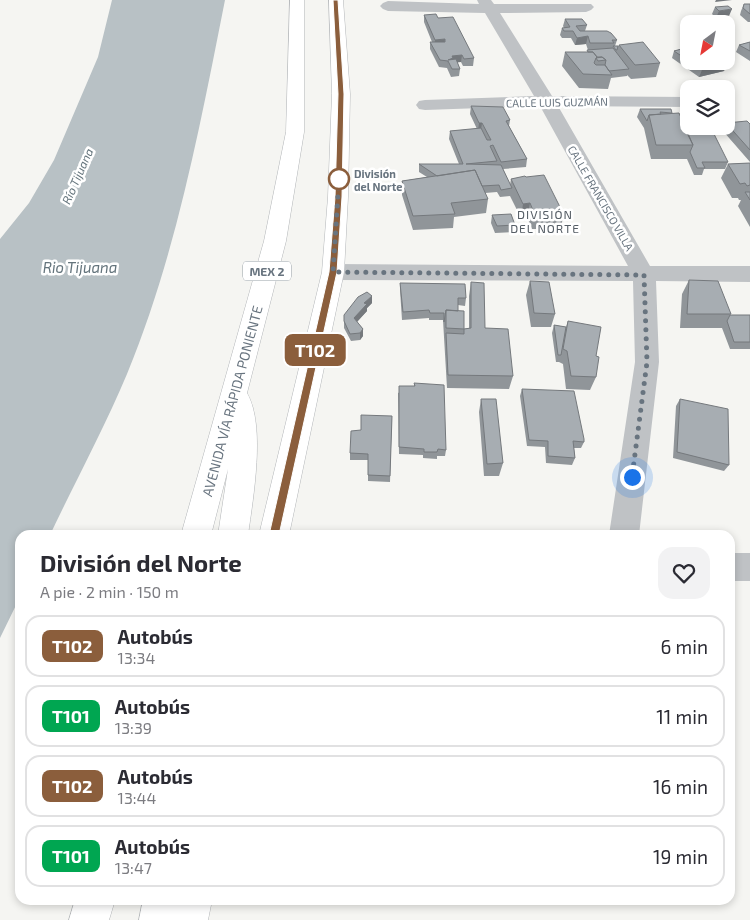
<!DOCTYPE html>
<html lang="es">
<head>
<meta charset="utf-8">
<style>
  body { margin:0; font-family:"Exo 2",sans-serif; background:#f2f2f3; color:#2b2b33; height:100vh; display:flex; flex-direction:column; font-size:19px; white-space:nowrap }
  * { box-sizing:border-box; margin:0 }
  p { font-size:16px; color:#7c7c81 }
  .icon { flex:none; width:28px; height:28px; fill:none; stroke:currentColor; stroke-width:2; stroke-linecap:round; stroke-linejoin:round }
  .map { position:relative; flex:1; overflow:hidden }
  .side { position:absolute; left:15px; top:530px; width:720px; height:375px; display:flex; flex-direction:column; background:#fff; border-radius:15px; box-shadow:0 2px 8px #0003 }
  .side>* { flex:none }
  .badge { padding:0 10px; border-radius:8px; font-size:18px; line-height:32px }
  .needle { width:32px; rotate:212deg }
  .controls { position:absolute; left:680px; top:15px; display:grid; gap:10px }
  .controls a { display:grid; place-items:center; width:55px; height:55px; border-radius:10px; background:#fff; box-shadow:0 2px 8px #0003; font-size:25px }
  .you { position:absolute; width:25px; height:25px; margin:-12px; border:4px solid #fff; border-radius:50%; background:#1a73e8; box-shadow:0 0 0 8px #1a73e833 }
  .map>.badge { position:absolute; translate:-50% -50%; box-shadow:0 0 0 2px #fff }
  .round { display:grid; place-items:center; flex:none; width:52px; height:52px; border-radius:15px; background:#f2f2f3 }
  .head { display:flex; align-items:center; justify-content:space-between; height:85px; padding:0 25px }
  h1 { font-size:24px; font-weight:700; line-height:38px }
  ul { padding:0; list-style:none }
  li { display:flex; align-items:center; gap:15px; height:62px; margin:0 10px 8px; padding:0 15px; border:2px solid #e1e1e2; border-radius:15px }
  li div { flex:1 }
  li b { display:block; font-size:19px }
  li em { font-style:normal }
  li .badge { min-width:55px; font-weight:700; text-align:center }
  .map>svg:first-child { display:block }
  .water { fill:#b8c1c5 }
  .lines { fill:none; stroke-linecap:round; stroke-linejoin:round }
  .major-casing { stroke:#b3b6b9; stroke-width:1 }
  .highway-casing { stroke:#b2b5b8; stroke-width:1 }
  .minor { fill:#bfc2c5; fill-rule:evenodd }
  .major { fill:#fff; fill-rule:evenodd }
  .highway { fill:#fff; fill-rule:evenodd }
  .wall { fill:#909599 }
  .shaded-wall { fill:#75797d }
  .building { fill:#a7adb2; stroke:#75797d }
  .line { fill:#8b5e3c; stroke:#fff }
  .walk { stroke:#68747f; stroke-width:5; stroke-dasharray:0 9 }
  .stop-dot { fill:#fff; stroke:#8b5e3c; stroke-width:2.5 }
  .labels { text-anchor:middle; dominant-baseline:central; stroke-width:5; stroke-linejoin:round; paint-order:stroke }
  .far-street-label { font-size:11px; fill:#68747f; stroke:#fff }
  .far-stop-label { font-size:11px; font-weight:bold; fill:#68747f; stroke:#fff; text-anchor:start }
  .far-water-label { font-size:12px; font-style:italic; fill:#64747c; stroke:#fff }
  .far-neighbourhood-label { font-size:12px; letter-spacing:1px; fill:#555d65; stroke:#fff }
  .shield { fill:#fff; stroke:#959ea5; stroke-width:1 }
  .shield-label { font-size:12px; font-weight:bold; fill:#68747f }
  .street-label { font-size:14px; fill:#68747f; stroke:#fff }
  .water-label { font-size:15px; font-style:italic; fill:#64747c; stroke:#fff }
</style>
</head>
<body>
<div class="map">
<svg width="750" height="920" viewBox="0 0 750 920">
  <rect width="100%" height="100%" fill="#f5f5f2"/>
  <path class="water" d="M 112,0 L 225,0 C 200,126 176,255 127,374 C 104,429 75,482 50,535 L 20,535 L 20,597 L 0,638 L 0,239 L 29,203 L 54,160 L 98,57 Z"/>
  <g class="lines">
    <defs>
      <path id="major" d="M 329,0 L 343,0 L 350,94 L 348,197 L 344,272 L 289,535 L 259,535 L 322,272 L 328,197 L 332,94 Z
        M 172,900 L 212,900 L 208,920 L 168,920 Z"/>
      <path id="highway" d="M 290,0 L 304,0 L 304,132 L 286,241 L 247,393 C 266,426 253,498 248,535 L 218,535 L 228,469 L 211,535 L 181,535 L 264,241 L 286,132 Z
        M 75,900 L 115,900 L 109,920 L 69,920 Z
        M 143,900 L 183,900 L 179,920 L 139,920 Z"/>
    </defs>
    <use href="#major" class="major-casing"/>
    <use href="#highway" class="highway-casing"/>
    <path class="minor" d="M 477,0 L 491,0 L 494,4 L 591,4 L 594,7 L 591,10 L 586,12 L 500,13 L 552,96 L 689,97 L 689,107 L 558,106 L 650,266 L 750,266 L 750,282 L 656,281 L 659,362 L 639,535 L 609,535 L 635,362 L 633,281 L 333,280 L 325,277 L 322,272 L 325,267 L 333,264 L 628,266 L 540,106 L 425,110 L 419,109 L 416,105 L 419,101 L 425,100 L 534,96 L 485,13 L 388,11 L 383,9 L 380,6 L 383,3 L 388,1 L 479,4 Z
      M 730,553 L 750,553 L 750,581 L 730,581 Z"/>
    <use href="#major" class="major"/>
    <use href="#highway" class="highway"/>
  </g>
  <path class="wall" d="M 744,4 L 750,4 L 750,22 L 748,22 L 740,15 L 741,11 Z
    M 715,7 L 729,16 L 716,18 L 712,14 Z
    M 424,15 L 438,18 L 474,58 L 473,66 L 463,66 L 461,62 L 457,62 L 460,69 L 459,76 L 451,77 L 447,68 L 439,67 L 430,49 L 430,42 L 432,42 L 424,22 Z
    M 565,19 L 587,25 L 585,31 L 617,40 L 615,46 L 618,46 L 619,45 L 660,63 L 656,77 L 631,79 L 627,75 L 627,76 L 611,78 L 608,89 L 579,88 L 562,66 L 565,52 L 587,52 L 588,50 L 586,44 L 575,45 L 571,38 L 562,38 L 560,35 L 562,28 L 564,28 L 563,26 Z
    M 750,42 L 750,61 L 736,52 L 739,45 Z
    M 689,47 L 689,61 L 724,61 L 727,63 L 724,71 L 699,77 L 672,58 L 674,51 Z
    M 471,106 L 510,120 L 509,126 L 527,159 L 526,167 L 503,169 L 510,185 L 511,179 L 526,177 L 564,215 L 560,229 L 532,229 L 527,217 L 521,218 L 510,196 L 500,197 L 497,192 L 485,193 L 488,199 L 486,213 L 454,217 L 453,228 L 413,230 L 402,195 L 402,181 L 427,177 L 419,172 L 419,164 L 459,164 L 449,139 L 450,131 L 477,129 L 470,114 Z
    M 640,109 L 672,113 L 672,114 L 686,131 L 728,162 L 725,169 L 704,169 L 702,175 L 694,175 L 687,159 L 651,159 L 644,128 L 637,117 Z
    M 726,123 L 750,124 L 750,162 L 723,131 L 725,126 L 726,126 Z
    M 750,163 L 750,227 L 738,206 L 741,200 L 739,200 L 738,198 L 732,198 L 721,178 L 728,164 Z
    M 492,215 L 515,225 L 514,232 L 495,233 L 491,223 Z
    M 689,280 L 731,314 L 730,315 L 750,315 L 750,349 L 730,349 L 722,328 L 680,328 L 682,294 Z
    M 530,281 L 555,314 L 551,327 L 531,327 L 526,295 Z
    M 471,282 L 485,328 L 513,376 L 509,389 L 447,388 L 443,320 L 429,320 L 429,318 L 402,320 L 400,290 L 400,283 L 466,298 L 465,306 L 458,305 L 458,311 L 464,311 L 464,329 L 469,328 L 469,296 Z
    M 372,296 L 372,303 L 367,308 L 367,311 L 357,322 L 363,329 L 363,336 L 360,340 L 351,341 L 344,328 L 344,321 Z
    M 568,321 L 596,356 L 596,377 L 590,390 L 566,389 L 563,364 L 559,362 L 556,362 L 552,333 L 554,325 L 566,327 Z
    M 414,383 L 446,450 L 445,456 L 437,456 L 437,459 L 423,458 L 423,455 L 399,454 L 398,393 L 414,386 Z
    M 522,389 L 584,442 L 581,448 L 574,448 L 575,458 L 572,465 L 546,463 L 545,447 L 527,446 L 520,396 Z
    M 481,399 L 503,463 L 499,476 L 484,476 L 479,412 Z
    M 680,399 L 729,465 L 724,471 L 673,458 L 676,406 Z
    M 392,416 L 390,482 L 368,481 L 368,460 L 350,460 L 350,453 L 361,430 Z"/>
  <path class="shaded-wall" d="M 716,0 L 732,0 L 715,2 Z
    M 732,9 L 729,16 L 716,18 L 719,11 Z
    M 588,36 L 586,44 L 575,45 L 577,38 Z
    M 445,39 L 444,46 L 434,48 L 435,40 Z
    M 462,55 L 461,62 L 453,63 L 448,61 L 447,67 L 448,60 L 452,56 Z
    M 727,63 L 724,71 L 699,77 L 702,70 Z
    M 479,123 L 482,123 L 481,130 L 478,131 Z
    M 530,203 L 527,217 L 521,218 L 523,204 Z
    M 372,296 L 372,303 L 367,308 L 367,311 L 354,325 L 354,318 L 364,303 Z
    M 363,329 L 363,336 L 360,340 L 360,333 Z"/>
  <path class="building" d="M 744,4 L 750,4 L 750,14 L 743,8 Z
    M 728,6 L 732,9 L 719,11 L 715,7 Z
    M 436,14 L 438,18 L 453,17 L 474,58 L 464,59 L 462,55 L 452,56 L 453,58 L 448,60 L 456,59 L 460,69 L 452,69 L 448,61 L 440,60 L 430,42 L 445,42 L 445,39 L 435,40 L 424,15 Z
    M 565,19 L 582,19 L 587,25 L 576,26 L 580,31 L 607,31 L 611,33 L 617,40 L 612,40 L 614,43 L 590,43 L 588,36 L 577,38 L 573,31 L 564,31 L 562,28 L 570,27 Z
    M 643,42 L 660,63 L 635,65 L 619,45 Z
    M 750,42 L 750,51 L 739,45 Z
    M 613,46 L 618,46 L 617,50 L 616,50 Z
    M 689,47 L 689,61 L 674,51 Z
    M 613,48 L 629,69 L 609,71 L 605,65 L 606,60 L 602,57 L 597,57 L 593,52 L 588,52 L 587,50 Z
    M 565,52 L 593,52 L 597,57 L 596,58 L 594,63 L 596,65 L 605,65 L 612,75 L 583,74 Z
    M 602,57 L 606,60 L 598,61 L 596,58 Z
    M 690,61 L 724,61 L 727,63 L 702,70 Z
    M 471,106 L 503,107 L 510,120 L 506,121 L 527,159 L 501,162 L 493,145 L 490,146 L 497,161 L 466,164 L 501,165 L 512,188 L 501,190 L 499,185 L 482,186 L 475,170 L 437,176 L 419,164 L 463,164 L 450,131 L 481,128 L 487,140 L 491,140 L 482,123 L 479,123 Z
    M 640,109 L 671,109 L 672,113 L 660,112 L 661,114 L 649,115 L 647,121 Z
    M 679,113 L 693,145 L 656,145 L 649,115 Z
    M 747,121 L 750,124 L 750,150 L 726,123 Z
    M 712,130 L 728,162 L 702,162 L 705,168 L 697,168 L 690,152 L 693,145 L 686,131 Z
    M 750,163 L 750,185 L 747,186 L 745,183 L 740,184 L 728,164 Z
    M 475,170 L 488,199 L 451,203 L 455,214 L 413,216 L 402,181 Z
    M 544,175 L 564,215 L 535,215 L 530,203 L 523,204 L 511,179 L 525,176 L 526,177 Z
    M 745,192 L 750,192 L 750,200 Z
    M 511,214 L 515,225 L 497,226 L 492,215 Z
    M 689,280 L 718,281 L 731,314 L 687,314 Z
    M 530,281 L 549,282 L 555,314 L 534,313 Z
    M 471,282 L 484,283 L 485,328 L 508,329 L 513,376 L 448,375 L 446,333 L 464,334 L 464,329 L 471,328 Z
    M 400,283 L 465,284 L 466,298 L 458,298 L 458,311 L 446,310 L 444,322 L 444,313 L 430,313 L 429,310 L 403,312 Z
    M 367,292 L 372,296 L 364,303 L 367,304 L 354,318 L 363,329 L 360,333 L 350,334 L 344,321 L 344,315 L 358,297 Z
    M 446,310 L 464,311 L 464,329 L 446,328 Z
    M 730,315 L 750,315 L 750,342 L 734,342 L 727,321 Z
    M 568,321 L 601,327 L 596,356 L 599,357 L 596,377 L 571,376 L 567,351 L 563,349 Z
    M 554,325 L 566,327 L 561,355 L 558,355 Z
    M 414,383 L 444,385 L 446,450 L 438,449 L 437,452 L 424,452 L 424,449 L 399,447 L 399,386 L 415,386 Z
    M 522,389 L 574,391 L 584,439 L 584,442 L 573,441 L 575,458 L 548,456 L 548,441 L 529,440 Z
    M 481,399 L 496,399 L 503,463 L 487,464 Z
    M 680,399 L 728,409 L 729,465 L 677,452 Z
    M 361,415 L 392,416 L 390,476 L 368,475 L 368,454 L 350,453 L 351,431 L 361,430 Z"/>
  <path class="line" d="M 333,0 L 338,0 L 344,94 L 342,197 L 337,272 L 279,535 L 274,540 L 269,535 L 329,272 L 335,197 L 338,94 Z"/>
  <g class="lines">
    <path class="walk" d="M 339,179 L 333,272 L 644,275 L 647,362 L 632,477"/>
  </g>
  <circle class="stop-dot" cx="339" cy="179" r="10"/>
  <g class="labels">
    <g class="far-street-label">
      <text transform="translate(557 102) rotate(-1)">CALLE LUIS GUZMÁN</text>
      <text transform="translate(601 198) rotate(60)">CALLE FRANCISCO VILLA</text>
    </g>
    <g class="far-stop-label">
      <text x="354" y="173">División<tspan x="354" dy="13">del Norte</tspan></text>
    </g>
    <g class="far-water-label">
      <text transform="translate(77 176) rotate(-66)">Río Tijuana</text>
    </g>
    <g class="far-neighbourhood-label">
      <text x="545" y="214">DIVISIÓN<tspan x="545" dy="14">DEL NORTE</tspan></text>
    </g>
    <rect class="shield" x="243" y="261.5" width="48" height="19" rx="4"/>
    <g class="shield-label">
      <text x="267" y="271">MEX 2</text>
    </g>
    <g class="street-label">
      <text transform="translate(232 401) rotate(-75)">AVENIDA VÍA RÁPIDA PONIENTE</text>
    </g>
    <g class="water-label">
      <text x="80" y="267">Rio Tijuana</text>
    </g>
  </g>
</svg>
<div class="controls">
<a><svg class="needle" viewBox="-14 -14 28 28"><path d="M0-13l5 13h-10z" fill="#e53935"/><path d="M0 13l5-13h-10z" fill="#7c7c81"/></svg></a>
<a><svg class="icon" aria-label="layers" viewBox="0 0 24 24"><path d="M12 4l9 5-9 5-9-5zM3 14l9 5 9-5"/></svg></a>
</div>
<div class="you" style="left:632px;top:477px"></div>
<b class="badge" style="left:315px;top:350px;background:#8b5e3c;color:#fff">T102</b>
<section class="side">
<div class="head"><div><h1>División del Norte</h1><p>A pie · 2 min · 150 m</p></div><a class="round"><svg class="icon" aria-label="heart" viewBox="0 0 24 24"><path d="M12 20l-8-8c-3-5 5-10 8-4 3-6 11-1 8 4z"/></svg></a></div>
<ul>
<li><span class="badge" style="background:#8b5e3c;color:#fff">T102</span><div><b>Autobús</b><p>13:34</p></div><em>6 min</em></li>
<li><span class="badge" style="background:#00a651;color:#fff">T101</span><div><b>Autobús</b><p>13:39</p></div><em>11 min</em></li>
<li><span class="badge" style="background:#8b5e3c;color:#fff">T102</span><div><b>Autobús</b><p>13:44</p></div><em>16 min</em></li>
<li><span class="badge" style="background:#00a651;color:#fff">T101</span><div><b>Autobús</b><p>13:47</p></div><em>19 min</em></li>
</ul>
</section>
</div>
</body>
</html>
